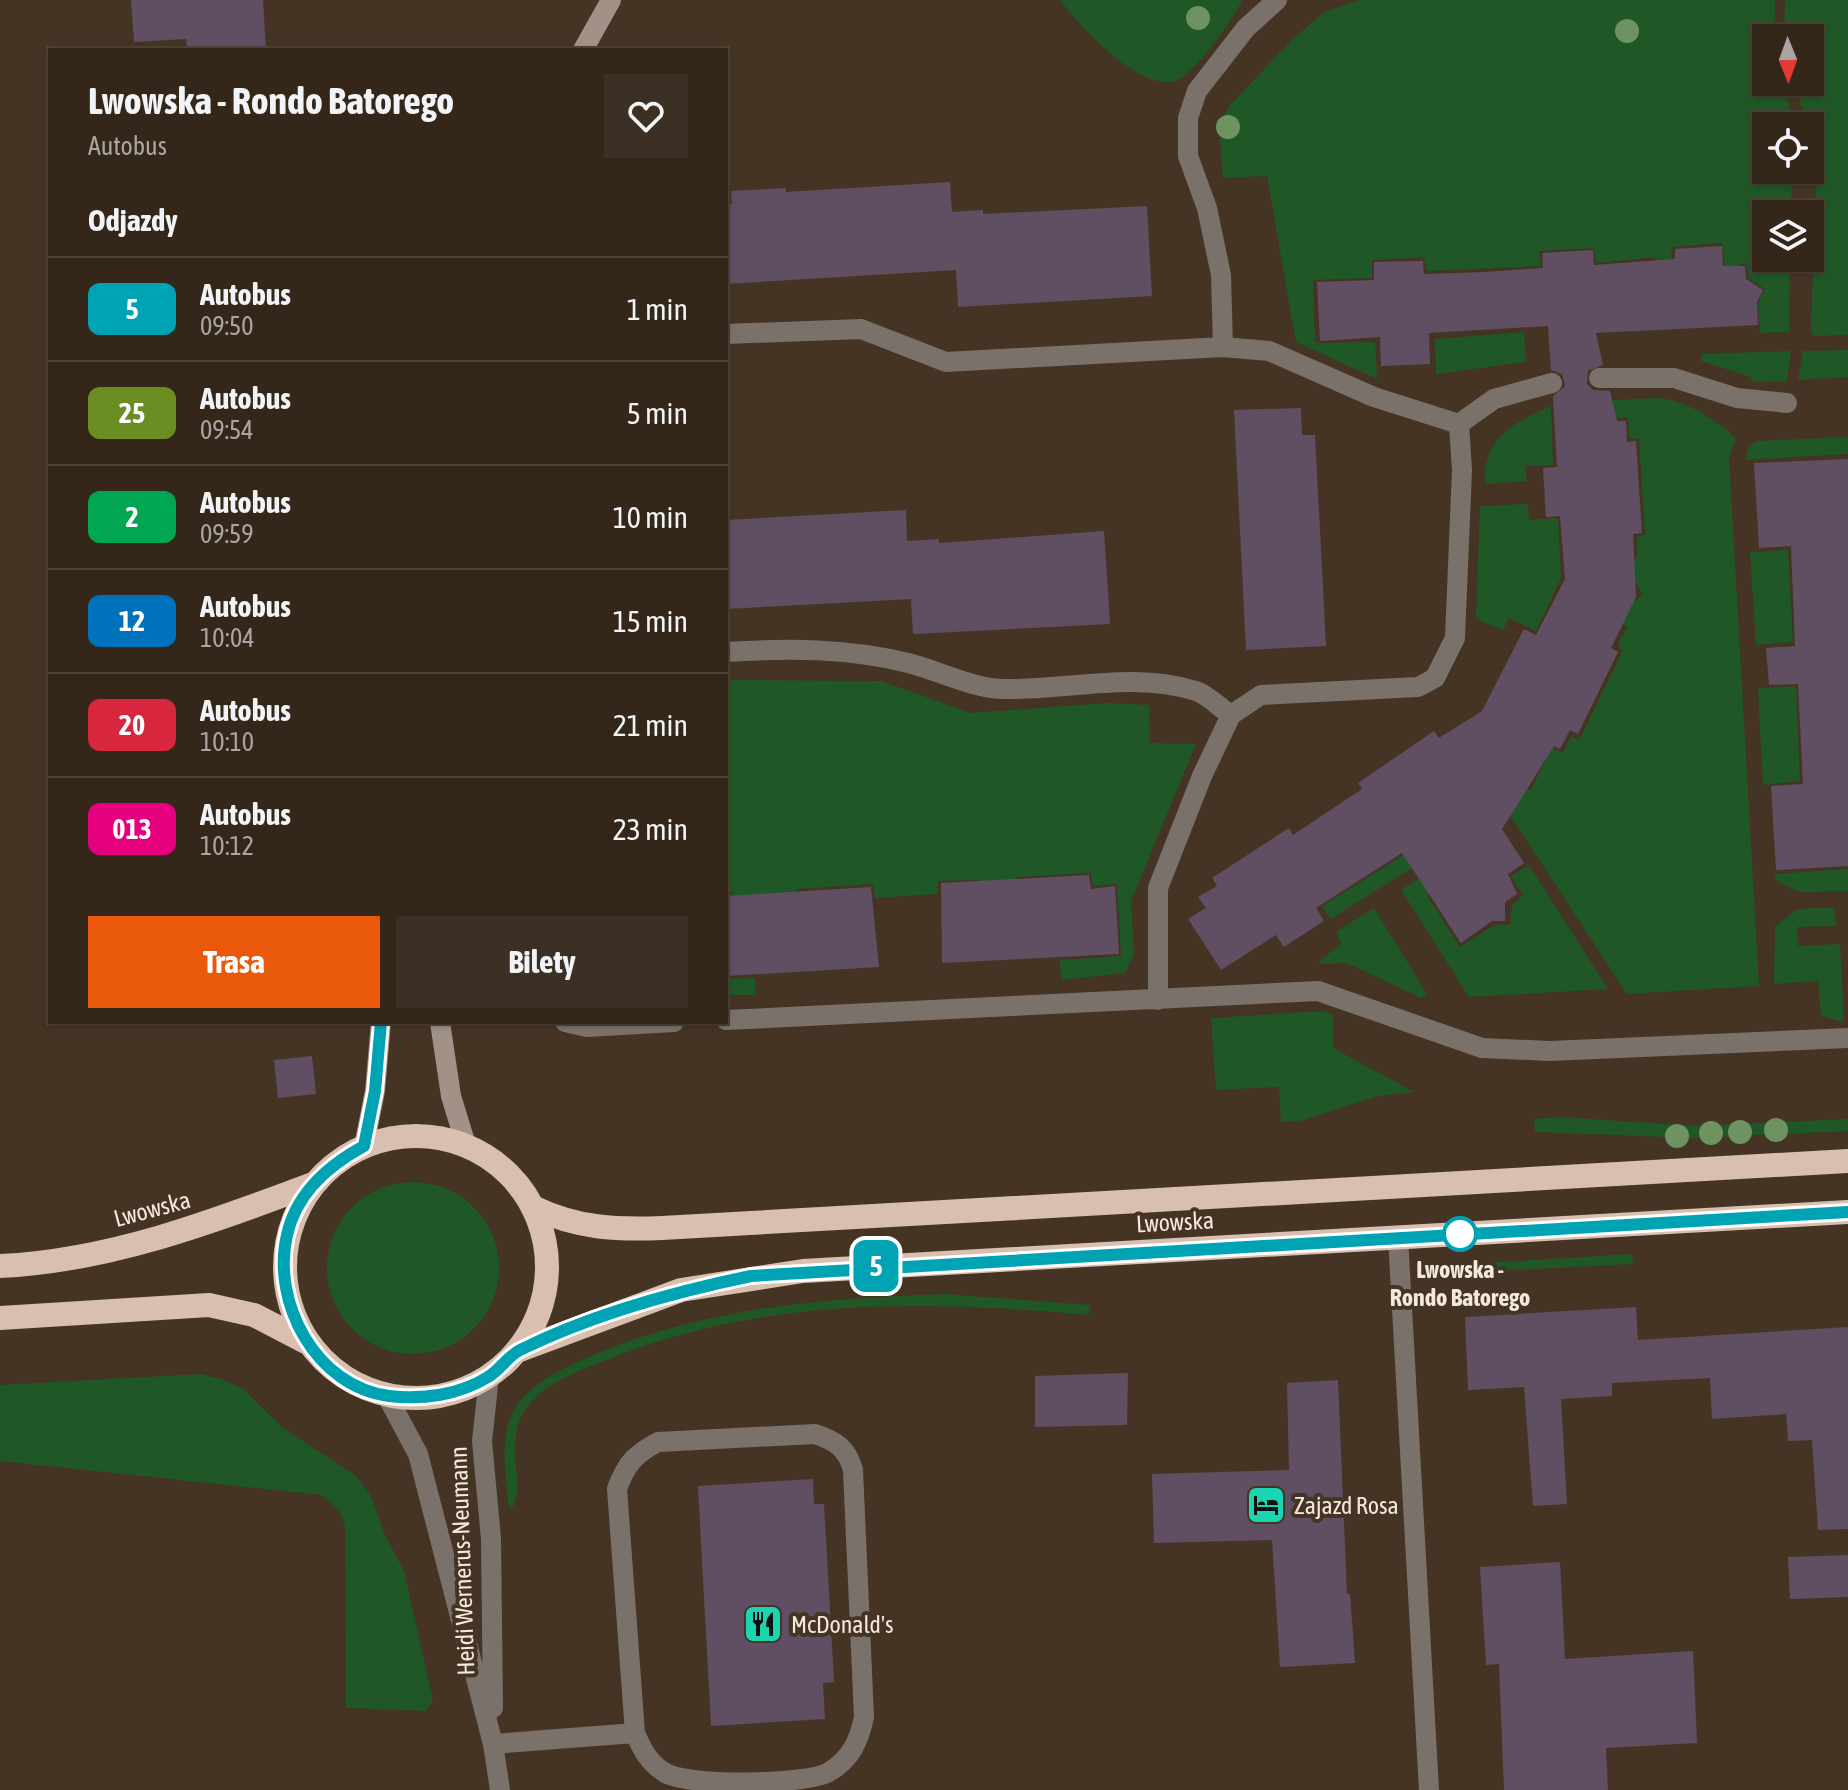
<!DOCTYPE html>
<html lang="pl">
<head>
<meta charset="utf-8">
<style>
  body { margin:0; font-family:"Asap Condensed",sans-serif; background:#3c2f23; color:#f1f3f6; height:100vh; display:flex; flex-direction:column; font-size:30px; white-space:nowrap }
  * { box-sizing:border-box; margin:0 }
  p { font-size:26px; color:#a9a5a2 }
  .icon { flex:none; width:44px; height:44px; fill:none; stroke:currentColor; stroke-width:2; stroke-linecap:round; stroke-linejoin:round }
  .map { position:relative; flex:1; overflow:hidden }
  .drawer { position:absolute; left:48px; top:48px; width:680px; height:976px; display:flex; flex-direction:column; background:#34271a; border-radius:0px; box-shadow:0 2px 6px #0004,0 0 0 2px #4e4439 }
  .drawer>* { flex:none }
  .badge { padding:0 16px; border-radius:12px; font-size:28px; line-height:52px }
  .needle { width:52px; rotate:179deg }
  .buttons { position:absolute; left:1752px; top:24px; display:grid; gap:16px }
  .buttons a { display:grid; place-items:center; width:72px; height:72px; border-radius:0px; background:#34271a; box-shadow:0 2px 6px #0004,0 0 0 2px #4e4439; font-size:40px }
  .map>.badge { position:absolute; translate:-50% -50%; box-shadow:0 0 0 4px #fff }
  h2 { padding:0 40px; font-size:30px; line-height:72px }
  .round { display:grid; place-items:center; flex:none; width:84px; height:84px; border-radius:0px; background:#3c2f23 }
  .headline { display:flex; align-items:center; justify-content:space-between; height:136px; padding:0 40px }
  h1 { font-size:38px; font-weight:700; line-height:60px }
  .primary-button { display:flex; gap:16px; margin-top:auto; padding:16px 40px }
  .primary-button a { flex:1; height:92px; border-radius:0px; background:#ea580c; color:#fff; font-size:32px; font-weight:700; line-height:92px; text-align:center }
  .primary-button a+a { background:#3c2f23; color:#f1f3f6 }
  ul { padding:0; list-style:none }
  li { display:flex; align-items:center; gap:24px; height:104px; padding:0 40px; border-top:2px solid #4e4439 }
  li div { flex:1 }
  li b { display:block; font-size:30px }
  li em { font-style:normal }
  li .badge { min-width:88px; font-weight:700; text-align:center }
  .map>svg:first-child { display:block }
  .green { fill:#1f5726 }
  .building { fill:#604f62 }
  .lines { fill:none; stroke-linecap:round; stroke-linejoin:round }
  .lane { stroke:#7b716b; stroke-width:20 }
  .street { stroke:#7b716b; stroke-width:20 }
  .secondary { stroke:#a19186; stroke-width:20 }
  .highway { stroke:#d8bfaf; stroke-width:24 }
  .tree { fill:#6e9261 }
  .line-casing { stroke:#fff; stroke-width:18 }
  .line { stroke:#00a3b4; stroke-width:12 }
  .stop-dot { fill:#fff; stroke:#00a3b4; stroke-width:4 }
  .labels { text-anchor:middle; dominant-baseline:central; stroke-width:8; stroke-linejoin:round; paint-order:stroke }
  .street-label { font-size:24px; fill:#f4e9df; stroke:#453423 }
  .stop-label { font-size:24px; font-weight:bold; fill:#f4e9df; stroke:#453423 }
  .poi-label { font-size:24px; fill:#f4e9df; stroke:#453423; text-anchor:start }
</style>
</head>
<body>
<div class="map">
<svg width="1848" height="1790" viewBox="0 0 1848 1790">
  <rect width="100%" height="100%" fill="#453423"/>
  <path class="green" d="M 1060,0 L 1241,0 L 1242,1 C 1232,20 1191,81 1171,82 C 1133,85 1081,27 1060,0 Z
    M 1359,0 L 1775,0 L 1775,38 L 1766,38 L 1766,82 L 1784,82 L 1793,126 L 1766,126 L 1766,170 L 1792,170 L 1791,214 L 1766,214 L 1766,258 L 1790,258 L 1789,332 L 1760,333 L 1758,303 L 1765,289 L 1748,278 L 1746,263 L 1739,264 L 1739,275 L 1726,276 L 1722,243 L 1671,247 L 1673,268 L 1657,269 L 1655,257 L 1596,263 L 1594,248 L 1539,251 L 1541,266 L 1427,271 L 1424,257 L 1372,260 L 1372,278 L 1313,280 L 1315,343 L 1375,342 L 1377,379 L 1296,342 L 1267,176 L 1223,178 L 1219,124 L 1230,105 L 1292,40 L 1324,12 Z
    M 1785,0 L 1848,0 L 1848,335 L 1813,336 L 1811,329 L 1817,148 L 1810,141 L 1810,126 L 1806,126 L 1795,82 L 1810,82 L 1810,38 L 1784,38 Z
    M 1524,332 L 1526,362 L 1436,374 L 1435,339 Z
    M 1848,350 L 1848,377 L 1798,380 L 1803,351 Z
    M 1791,351 L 1787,381 L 1752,382 L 1751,377 L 1701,361 L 1702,354 Z
    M 1662,398 C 1692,404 1713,418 1736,438 L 1729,458 L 1759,986 L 1627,994 L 1496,794 L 1513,781 L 1531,790 L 1551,748 L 1563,753 L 1571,736 L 1579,740 L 1623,650 L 1618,646 L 1627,627 L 1615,621 L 1619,610 L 1643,595 L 1628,571 L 1627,560 L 1637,558 L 1637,536 L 1645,535 L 1639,439 L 1629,438 L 1628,417 L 1614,418 L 1612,400 Z
    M 1551,406 L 1553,465 L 1526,466 L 1526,481 L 1485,484 C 1482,439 1514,422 1551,406 Z
    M 1848,437 L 1848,454 L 1745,460 L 1749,446 L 1757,441 Z
    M 1528,504 L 1529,520 L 1558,518 L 1561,578 L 1536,631 L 1509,618 L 1503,630 L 1476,619 L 1480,506 Z
    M 1788,550 L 1793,642 L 1756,645 L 1750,552 Z
    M 726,680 L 881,681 L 971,713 L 1107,703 L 1149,705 L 1150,743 L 1196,744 L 1131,901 L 1134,955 L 1125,973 L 1061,980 L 1060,960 L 1121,956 L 1117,884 L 1093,886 L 1091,873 L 1016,877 L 1016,891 L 979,892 L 978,880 L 938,881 L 938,894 L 875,898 L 873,884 L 797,889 L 798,901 L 733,904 L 732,892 L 726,892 Z
    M 1796,686 L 1800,781 L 1763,785 L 1758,688 Z
    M 1421,844 L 1429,857 L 1331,919 L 1322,906 Z
    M 1529,865 L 1608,989 L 1469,997 L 1401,890 L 1437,866 L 1447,881 L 1427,895 L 1460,947 L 1494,925 L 1510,925 L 1512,905 L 1523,895 L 1511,876 Z
    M 1848,869 L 1848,891 L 1799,892 L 1778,882 L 1774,874 Z
    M 1834,907 L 1836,926 L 1797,927 L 1798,946 L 1840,944 L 1844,1022 L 1821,1016 L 1818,981 L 1774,984 L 1775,927 L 1797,909 Z
    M 1374,908 L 1427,994 L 1421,998 L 1347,963 L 1317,964 L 1341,943 L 1336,932 Z
    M 755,978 L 756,995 L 726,995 L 726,979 Z
    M 1324,1011 L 1333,1015 L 1333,1048 L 1414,1092 L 1378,1096 L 1300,1121 L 1281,1122 L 1279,1087 L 1216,1090 L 1211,1018 Z
    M 1560,1117 L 1695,1126 L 1848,1119 L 1848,1131 L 1693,1138 L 1535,1132 L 1534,1119 Z
    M327 1268a86 86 0 1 1 172 0a86 86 0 1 1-172 0Z
    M 1632,1254 L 1633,1264 L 1437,1274 L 1450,1265 Z
    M 944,1294 L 1090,1305 L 1089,1315 C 925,1300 760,1297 606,1360 C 579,1371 547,1382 528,1406 C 500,1441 529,1488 511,1509 L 508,1503 C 506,1471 498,1436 516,1407 C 532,1382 564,1368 591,1356 C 705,1307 821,1299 944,1294 Z
    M 200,1374 L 221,1379 L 243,1389 L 283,1428 L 356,1476 L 371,1496 L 385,1535 L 404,1571 L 433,1700 L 426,1711 L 346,1708 L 345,1525 L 340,1512 L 322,1495 L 0,1461 L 0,1385 Z"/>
  <path class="building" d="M 131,0 L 263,0 L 266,50 L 187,50 L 186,39 L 134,42 Z
    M 950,182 L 952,212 L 983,210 L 983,214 L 1147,206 L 1152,296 L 958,307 L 956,270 L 726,284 L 726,204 L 732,204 L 731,191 L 786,188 L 786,192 Z
    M 1722,246 L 1723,266 L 1745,266 L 1746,279 L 1763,290 L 1757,302 L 1758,325 L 1596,333 L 1603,365 L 1588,371 L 1587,384 L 1593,390 L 1610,391 L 1617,421 L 1626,421 L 1627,442 L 1636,441 L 1642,533 L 1633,534 L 1636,597 L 1611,648 L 1618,652 L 1578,734 L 1570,730 L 1560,749 L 1554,746 L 1502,829 L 1524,863 L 1508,874 L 1517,894 L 1505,902 L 1505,921 L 1492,921 L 1461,943 L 1402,853 L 1316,908 L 1324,921 L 1284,947 L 1276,935 L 1221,970 L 1188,919 L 1206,908 L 1198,897 L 1217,886 L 1212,878 L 1289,828 L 1293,835 L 1362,789 L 1358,783 L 1434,731 L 1439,738 L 1482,711 L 1524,629 L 1536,635 L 1565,579 L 1560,516 L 1546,517 L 1543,468 L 1557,467 L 1553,396 L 1565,386 L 1562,374 L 1551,370 L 1548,326 L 1429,333 L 1430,364 L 1381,366 L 1380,337 L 1320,341 L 1317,282 L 1374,280 L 1374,262 L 1423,261 L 1424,274 L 1485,272 L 1543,268 L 1542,253 L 1593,250 L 1594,265 L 1675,259 L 1675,249 Z
    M 1301,408 L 1302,435 L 1315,435 L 1326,646 L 1246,650 L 1234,410 Z
    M 1848,459 L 1848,866 L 1776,870 L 1771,786 L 1803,784 L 1798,684 L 1769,685 L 1766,648 L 1795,646 L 1791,546 L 1759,548 L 1754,463 Z
    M 906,510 L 907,541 L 939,539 L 939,543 L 1104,531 L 1110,624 L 913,634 L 911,599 L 726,609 L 726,520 Z
    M 1089,875 L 1091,889 L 1115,886 L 1119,954 L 942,963 L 941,883 Z
    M 871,887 L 879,967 L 726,976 L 726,896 Z
    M 312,1056 L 316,1094 L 278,1098 L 274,1060 Z
    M 1636,1307 L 1638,1340 L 1848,1327 L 1848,1529 L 1818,1530 L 1812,1440 L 1788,1441 L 1786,1414 L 1712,1419 L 1710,1378 L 1612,1383 L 1612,1396 L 1561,1399 L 1567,1504 L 1533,1506 L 1524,1387 L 1468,1390 L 1465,1317 Z
    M 1128,1373 L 1127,1425 L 1035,1427 L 1035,1376 Z
    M 1338,1380 L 1347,1594 L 1350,1594 L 1355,1663 L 1280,1667 L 1272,1540 L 1154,1543 L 1152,1474 L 1289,1470 L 1287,1383 Z
    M 813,1479 L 814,1504 L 824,1504 L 834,1682 L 823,1683 L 825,1719 L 711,1726 L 698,1486 Z
    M 1848,1555 L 1848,1597 L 1790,1599 L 1788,1557 Z
    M 1560,1562 L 1565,1659 L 1693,1651 L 1697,1743 L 1606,1748 L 1608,1790 L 1504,1790 L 1499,1664 L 1486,1665 L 1480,1567 Z"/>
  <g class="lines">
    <path class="lane" d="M 726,334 L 861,329 L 946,362 L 1223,347 L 1269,351 L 1374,397 L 1459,424
      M 1223,347 L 1221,275 L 1207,208 L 1188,156 L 1188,118 L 1197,91 L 1246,28 L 1277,0
      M 1599,378 L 1674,378 L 1737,398 L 1787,403
      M 726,652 C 786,648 849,648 908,663 C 937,670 972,688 1002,689 C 1067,691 1131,671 1196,691 C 1208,695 1220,708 1231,715
      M 1158,1000 L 1158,888 L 1202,776 L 1231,715 L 1261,695 L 1418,687 L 1435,678 L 1455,638 L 1462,470 L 1459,424 L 1494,399 L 1552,383
      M 726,1020 L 1318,991 L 1482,1048 L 1550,1051 L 1848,1038
      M 565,1022 L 587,1027 L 674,1022
      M 815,1434 C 836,1441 847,1448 853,1470 L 864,1717 C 859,1741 851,1759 829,1772 C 807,1785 685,1787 664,1772 C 648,1762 642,1749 635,1733 L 617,1489 C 626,1464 635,1454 658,1442 Z
      M 493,1744 L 635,1733"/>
    <path class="street" d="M 1398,1237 L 1429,1790
      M 489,1377 L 482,1441 L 491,1539 L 493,1708
      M 387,1396 L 418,1454 L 493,1744 L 500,1790"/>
    <path class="secondary" d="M 583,50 L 611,0
      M 440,1022 L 451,1096 L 466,1145
      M 364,1146 L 375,1091 L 381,1022"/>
    <path class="highway" d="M285 1267a131 131 0 1 1 262 0a131 131 0 1 1-262 0Z
      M 535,1208 C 577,1228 616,1230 662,1228 L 1848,1161
      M 0,1266 C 109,1261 212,1222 313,1184
      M 0,1318 L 209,1305 L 254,1315 L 306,1342
      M 517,1351 L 681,1290 L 803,1271 L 1848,1212"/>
  </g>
  <g class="tree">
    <circle cx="1198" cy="18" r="12"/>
    <circle cx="1627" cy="31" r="12"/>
    <circle cx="1228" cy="127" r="12"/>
    <circle cx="1776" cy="1130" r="12"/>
    <circle cx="1740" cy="1132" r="12"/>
    <circle cx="1711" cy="1133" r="12"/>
    <circle cx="1677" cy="1136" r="12"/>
  </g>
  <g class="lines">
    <defs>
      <path id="line" d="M 381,1022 L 375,1091 L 364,1146 C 329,1165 296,1194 287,1235 C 271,1302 316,1387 389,1396 C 423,1400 459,1395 488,1377 C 500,1370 508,1356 520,1350 C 593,1314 673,1292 751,1276 L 1848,1212"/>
    </defs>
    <use href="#line" class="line-casing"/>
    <use href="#line" class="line"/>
  </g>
  <defs>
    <symbol id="hotel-square" viewBox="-11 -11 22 22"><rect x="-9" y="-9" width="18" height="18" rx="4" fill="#19d5b2" stroke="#453423"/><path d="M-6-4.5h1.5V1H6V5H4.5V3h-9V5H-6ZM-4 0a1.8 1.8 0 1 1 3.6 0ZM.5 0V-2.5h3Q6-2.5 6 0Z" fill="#111"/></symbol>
    <symbol id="restaurant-square" viewBox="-11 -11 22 22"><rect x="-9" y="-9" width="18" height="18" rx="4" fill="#19d5b2" stroke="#453423"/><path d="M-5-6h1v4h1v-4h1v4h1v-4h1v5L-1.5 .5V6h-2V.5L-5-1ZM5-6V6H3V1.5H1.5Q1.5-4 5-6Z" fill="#111"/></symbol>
  </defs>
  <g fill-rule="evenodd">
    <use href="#hotel-square" x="1244" y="1483" width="44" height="44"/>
    <use href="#restaurant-square" x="741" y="1602" width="44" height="44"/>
  </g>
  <circle class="stop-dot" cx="1460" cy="1234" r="16"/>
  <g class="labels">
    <g class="street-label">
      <text transform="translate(152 1209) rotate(-15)">Lwowska</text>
      <text transform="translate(1175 1222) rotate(-3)">Lwowska</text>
      <text transform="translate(462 1561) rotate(-92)">Heidi Wernerus-Neumann</text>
    </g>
    <g class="stop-label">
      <text x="1460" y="1269">Lwowska -<tspan x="1460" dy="28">Rondo Batorego</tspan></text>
    </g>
    <g class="poi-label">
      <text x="1294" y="1505">Zajazd Rosa</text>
      <text x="791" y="1624">McDonald's</text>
    </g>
  </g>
</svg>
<div class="buttons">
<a><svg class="needle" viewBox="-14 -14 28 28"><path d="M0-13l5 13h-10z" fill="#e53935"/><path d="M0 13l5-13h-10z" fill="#a9a5a2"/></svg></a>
<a><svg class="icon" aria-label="locate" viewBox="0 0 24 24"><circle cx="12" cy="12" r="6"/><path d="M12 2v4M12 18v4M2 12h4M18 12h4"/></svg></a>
<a><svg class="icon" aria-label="layers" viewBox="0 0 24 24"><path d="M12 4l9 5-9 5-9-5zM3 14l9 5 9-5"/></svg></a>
</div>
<b class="badge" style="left:876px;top:1266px;background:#00a3b4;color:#fff">5</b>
<section class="drawer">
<div class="headline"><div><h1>Lwowska - Rondo Batorego</h1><p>Autobus</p></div><a class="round"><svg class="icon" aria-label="heart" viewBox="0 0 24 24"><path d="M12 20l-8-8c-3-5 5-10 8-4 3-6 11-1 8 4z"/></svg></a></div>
<h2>Odjazdy</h2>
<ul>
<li><span class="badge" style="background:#00a3b4;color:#fff">5</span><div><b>Autobus</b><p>09:50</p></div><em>1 min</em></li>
<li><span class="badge" style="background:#6b8e23;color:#fff">25</span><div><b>Autobus</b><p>09:54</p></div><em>5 min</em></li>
<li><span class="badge" style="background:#00a651;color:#fff">2</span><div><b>Autobus</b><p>09:59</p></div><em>10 min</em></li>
<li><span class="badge" style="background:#0072bc;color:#fff">12</span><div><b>Autobus</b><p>10:04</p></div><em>15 min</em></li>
<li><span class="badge" style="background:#d7263d;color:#fff">20</span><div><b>Autobus</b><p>10:10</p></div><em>21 min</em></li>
<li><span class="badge" style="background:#e6007e;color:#fff">013</span><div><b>Autobus</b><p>10:12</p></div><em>23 min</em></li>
</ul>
<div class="primary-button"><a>Trasa</a><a>Bilety</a></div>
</section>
</div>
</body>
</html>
